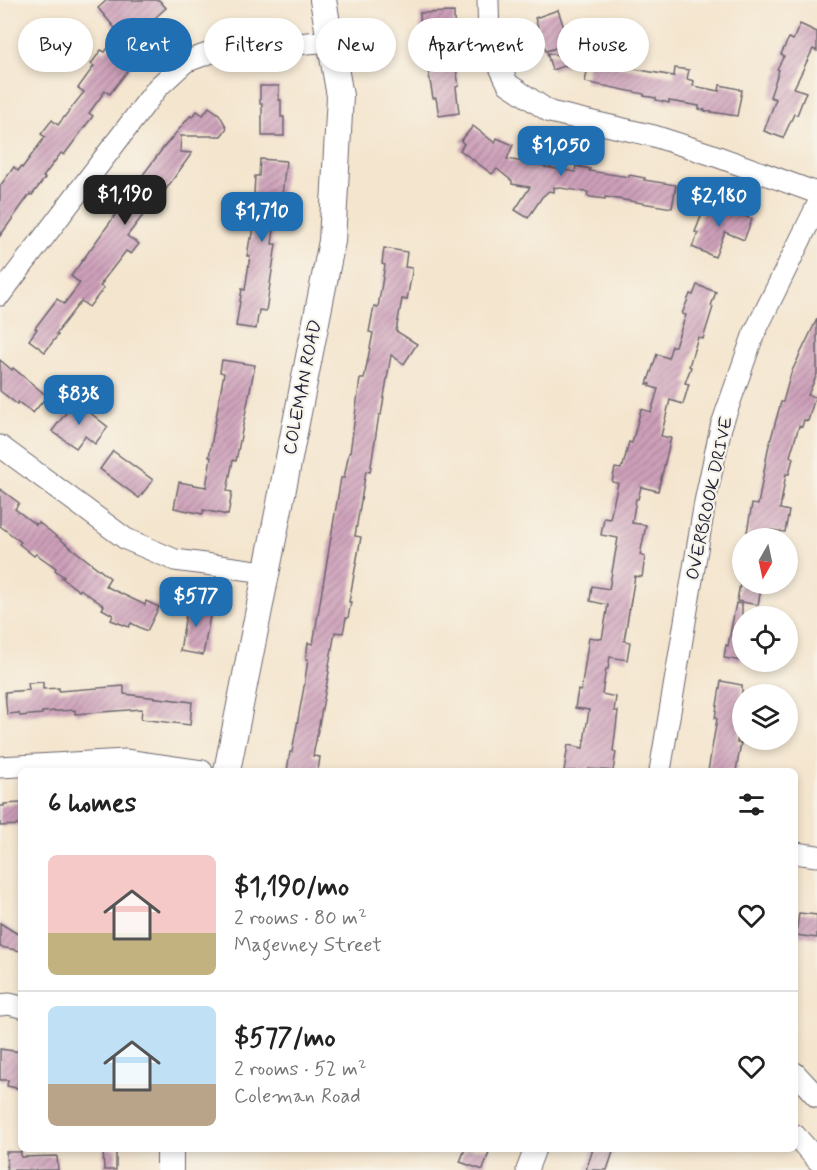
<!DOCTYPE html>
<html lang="en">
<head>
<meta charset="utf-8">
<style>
	body { margin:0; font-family:Mynerve,sans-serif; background:#f6f6f6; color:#222; height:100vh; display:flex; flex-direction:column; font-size:22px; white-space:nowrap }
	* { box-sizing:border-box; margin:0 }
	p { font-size:20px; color:#767676 }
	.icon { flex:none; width:33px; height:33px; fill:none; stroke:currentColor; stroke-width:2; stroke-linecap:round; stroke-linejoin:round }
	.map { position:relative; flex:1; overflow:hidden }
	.sheet { position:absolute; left:18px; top:768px; width:780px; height:384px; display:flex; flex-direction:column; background:#fff; border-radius:9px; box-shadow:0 3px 9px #0003 }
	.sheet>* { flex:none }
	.guide { position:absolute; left:18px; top:18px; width:782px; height:54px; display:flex; gap:12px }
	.needle { width:39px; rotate:189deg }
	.fabs { position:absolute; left:732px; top:528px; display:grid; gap:12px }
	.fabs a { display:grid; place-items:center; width:66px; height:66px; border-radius:50%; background:#fff; box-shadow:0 3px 9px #0003; font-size:30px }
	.price { position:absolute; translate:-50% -51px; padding:0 14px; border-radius:12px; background:#1f6fb2; color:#fff; font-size:20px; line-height:39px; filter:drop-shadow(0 2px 3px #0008) }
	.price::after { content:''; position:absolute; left:50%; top:36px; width:18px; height:14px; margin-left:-9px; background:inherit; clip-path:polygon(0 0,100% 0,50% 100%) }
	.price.current { background:#222; color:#fff }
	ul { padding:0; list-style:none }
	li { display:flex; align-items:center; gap:18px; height:150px; padding:0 30px }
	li+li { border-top:2px solid #e0e0e0 }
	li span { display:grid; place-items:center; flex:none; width:168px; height:120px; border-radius:9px; color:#555 }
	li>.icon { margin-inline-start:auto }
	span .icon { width:72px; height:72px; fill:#fffc; stroke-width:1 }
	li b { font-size:26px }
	h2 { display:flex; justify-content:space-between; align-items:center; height:72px; padding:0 30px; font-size:26px }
	.tag { padding:0 21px; border-radius:27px; background:#fff; box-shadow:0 3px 9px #0003; font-size:21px; line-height:54px }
	.tag.current { background:#1f6fb2; color:#fff }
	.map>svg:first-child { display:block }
</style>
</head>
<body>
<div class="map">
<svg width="817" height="1170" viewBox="0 0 817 1170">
	<defs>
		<pattern id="building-hatch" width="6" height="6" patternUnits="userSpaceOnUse" patternTransform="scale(1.5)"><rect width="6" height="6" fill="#cea0ba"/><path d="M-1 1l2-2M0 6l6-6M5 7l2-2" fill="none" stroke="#a78298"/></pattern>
	</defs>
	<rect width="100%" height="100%" fill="#f7f3e8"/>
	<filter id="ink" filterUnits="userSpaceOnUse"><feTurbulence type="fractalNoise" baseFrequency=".0167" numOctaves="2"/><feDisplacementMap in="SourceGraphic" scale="12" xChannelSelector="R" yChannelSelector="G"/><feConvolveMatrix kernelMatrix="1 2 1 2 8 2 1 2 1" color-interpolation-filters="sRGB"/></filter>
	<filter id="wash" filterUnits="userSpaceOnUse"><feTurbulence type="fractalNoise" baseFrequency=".008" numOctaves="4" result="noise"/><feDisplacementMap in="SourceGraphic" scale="24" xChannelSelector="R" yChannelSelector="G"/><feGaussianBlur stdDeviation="1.35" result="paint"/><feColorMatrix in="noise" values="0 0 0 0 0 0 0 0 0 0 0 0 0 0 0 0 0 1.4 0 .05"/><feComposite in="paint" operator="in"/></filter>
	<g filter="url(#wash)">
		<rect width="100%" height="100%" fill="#f4e5ce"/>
		<g id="blocks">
			<g fill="url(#building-hatch)">
				<polygon points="107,0 159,0 166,8 116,53 132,65 110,94 105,91 89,113 93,116 64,155 61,153 43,177 45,178 32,195 30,194 0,236 0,186 14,167 18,171 21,167 22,168 45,137 41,134 52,120 58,125 84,92 78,88 94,66 91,64 101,50 105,52 119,33 98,8"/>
				<polygon points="558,10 564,28 571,26 576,42 546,51 535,18"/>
				<polygon points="454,12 455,50 453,51 459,86 456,87 459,113 439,116 436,98 433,98 425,52 422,52 422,49 419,49 419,36 421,36 420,13"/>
				<polygon points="800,24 817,32 817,51 813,49 794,88 806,92 797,115 794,114 783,138 764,131 776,99 770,97 779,70 777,69 784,56 781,54 789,38 793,40"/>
				<polygon points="547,53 583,60 552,70"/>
				<polygon points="589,61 674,76 675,68 689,70 687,79 694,81 693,86 719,91 720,85 739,89 739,90 742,90 737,116 705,111 705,110 699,109 699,106 669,101 669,103 656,100 656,98 644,96 644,94 585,82"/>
				<polygon points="260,86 279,86 279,100 281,100 281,117 284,117 284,136 262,136 262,104 260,104"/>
				<polygon points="209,107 219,114 227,128 221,136 181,136 180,152 192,153 164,192 155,202 154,201 127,236 139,244 131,254 126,251 102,282 103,282 100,286 104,288 89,307 81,301 60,328 61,328 56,334 58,335 45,352 29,340 37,329 35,328 57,299 64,304 80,283 71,276 127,199 130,201 146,179 142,176 164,147 191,115 192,117 197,111 203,115"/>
				<polygon points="473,126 495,143 497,138 513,145 507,159 545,166 545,167 575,172 576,166 590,169 589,171 629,177 629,175 645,178 644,180 676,185 672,208 605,197 605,199 591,197 587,196 588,192 554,187 554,192 549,191 542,197 528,218 515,210 530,187 512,184 512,181 497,169 492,174 460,150 464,144 461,141"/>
				<polygon points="260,159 286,161 282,195 279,195 272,244 276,244 266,311 259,310 256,329 236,326 242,289 245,290 250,256 247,256 250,238 252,239 256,216 257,194 254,194 255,176 259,176"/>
				<polygon points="707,201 752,219 744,240 725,232 715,257 692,247 698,233 695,232"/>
				<polygon points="384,248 407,252 405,267 412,268 412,272 407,300 402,299 396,331 417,344 404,364 391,355 381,415 379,415 370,472 366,471 355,536 361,537 349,602 351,602 348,618 346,618 343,633 335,632 328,671 329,672 313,756 320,757 318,771 287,771 290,752 292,752 304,687 308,659 306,659 308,643 313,644 341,478 344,478 349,453 350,453 360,379 364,379 373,333 369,332 374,306 378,307 385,265 382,264"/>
				<polygon points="697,285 716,292 711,306 713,307 703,339 698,337 689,366 691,367 685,383 689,384 683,404 670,400 661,436 671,438 658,491 641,487 638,499 636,499 632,523 646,525 640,555 645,557 642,577 635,576 624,641 630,642 627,660 610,657 608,669 606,669 602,694 616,697 614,711 618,711 613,751 616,752 613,771 589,769 589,771 564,771 568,745 583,748 589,710 575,708 578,690 581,691 589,637 602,639 608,605 590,601 592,586 609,589 618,538 601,535 604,518 610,519 618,483 612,482 615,468 621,469 622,466 623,466 629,442 632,443 641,409 651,412 658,389 649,386 650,384 647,384 657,354 668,358 672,346 675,346 686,315 682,314 690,294 693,295"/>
				<polygon points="817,319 817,374 808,395 815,397 808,421 804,420 802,427 799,426 790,456 793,458 789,474 786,474 780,509 789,511 785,532 771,530 769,538 748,538 749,532 747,532 752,504 758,505 768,449 781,402 783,402 791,373"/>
				<polygon points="0,360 12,370 13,368 47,396 33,413 18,402 17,404 0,391"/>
				<polygon points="222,360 255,365 236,461 233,460 227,491 232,492 228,515 203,510 203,514 174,508 179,482 206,487 211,457 209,457 224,373 220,372"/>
				<polygon points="75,401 108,427 95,444 85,436 76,448 52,431"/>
				<polygon points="113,451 153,480 139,498 100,469"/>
				<polygon points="0,489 19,503 15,509 36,525 38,522 110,578 105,586 145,605 146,601 159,607 147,631 131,623 129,627 111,620 113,615 102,609 104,606 80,589 79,591 62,578 64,577 55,570 56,568 36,554 34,556 19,544 21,542 0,526"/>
				<polygon points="740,584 762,584 758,605 737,601"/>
				<polygon points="188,601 212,605 203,655 180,651"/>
				<polygon points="736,603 742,604 742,661 724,658 726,645 728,646"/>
				<polygon points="721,681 742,685 742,711 737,743 741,743 736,771 708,771 717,719 715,718"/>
				<polygon points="43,682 43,689 59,688 59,691 124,686 124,694 192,702 190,725 141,719 142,709 75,714 75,710 42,712 42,714 20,716 19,713 7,714 5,692 29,690 28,683"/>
				<polygon points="21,803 21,825 0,826 0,806 4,806 4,804"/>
				<polygon points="799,913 817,915 817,938 796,935"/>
				<polygon points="0,923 21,936 21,951 0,947"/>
				<polygon points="0,1049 21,1052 21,1089 7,1086 8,1080 0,1080"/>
				<polygon points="103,1149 116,1149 116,1170 104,1170"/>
				<polygon points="465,1149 490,1149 483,1170 460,1162"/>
				<polygon points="593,1149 614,1149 607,1170 586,1170"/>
				<polygon points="6,1152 21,1152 21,1157 57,1156 58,1170 7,1170"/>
			</g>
		</g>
	</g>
	<g filter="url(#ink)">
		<use href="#blocks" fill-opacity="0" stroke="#6c666e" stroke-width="1.5"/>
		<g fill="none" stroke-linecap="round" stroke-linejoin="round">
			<g stroke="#6c666e" stroke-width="23">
				<g id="minor">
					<polyline points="488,0 489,45 508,84 550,112 654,136 713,155 817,193"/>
					<polyline points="0,295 158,87 185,62 215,51 331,41"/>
					<polyline points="0,446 126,539 175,560 265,572"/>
					<polyline points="0,767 125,760 202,771"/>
					<polyline points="660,771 705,502 721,427 753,336 817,206"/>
					<polyline points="795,853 817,856"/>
					<polyline points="0,1005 9,1004 21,1007"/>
					<polyline points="795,1073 817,1097"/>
					<polyline points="795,1135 817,1160"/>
					<polyline points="527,1170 535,1149"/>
				</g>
			</g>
			<g stroke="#6c666e" stroke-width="28">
				<g id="major">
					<polyline points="227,771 332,241 340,96 323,0"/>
					<polyline points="170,1149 170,1170"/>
				</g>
			</g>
			<use href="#minor" stroke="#fff" stroke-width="21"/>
			<use href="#major" stroke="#fff" stroke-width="26"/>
		</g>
	</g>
	<g text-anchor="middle" stroke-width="4.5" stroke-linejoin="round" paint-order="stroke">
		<g font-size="18" fill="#22223b" stroke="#f7f3e8">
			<text transform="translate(302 387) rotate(-79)" y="6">COLEMAN ROAD</text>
			<text transform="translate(709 498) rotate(-78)" y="6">OVERBROOK DRIVE</text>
		</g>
	</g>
</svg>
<div class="fabs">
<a><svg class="needle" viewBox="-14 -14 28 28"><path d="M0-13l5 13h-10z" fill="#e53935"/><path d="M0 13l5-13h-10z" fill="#767676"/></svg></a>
<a><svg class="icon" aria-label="locate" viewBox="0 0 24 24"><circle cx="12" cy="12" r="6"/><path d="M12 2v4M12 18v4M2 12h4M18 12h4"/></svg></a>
<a><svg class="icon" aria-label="layers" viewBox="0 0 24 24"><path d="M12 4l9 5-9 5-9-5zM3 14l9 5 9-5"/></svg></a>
</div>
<b class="price" style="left:561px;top:177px">$1,050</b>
<b class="price current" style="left:125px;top:226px">$1,190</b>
<b class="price" style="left:719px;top:228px">$2,180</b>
<b class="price" style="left:262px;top:243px">$1,710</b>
<b class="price" style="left:79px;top:426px">$838</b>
<b class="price" style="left:196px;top:628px">$577</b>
<div class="guide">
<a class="tag">Buy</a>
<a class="tag current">Rent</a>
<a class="tag">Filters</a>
<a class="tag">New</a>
<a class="tag">Apartment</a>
<a class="tag">House</a>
</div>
<section class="sheet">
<h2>6 homes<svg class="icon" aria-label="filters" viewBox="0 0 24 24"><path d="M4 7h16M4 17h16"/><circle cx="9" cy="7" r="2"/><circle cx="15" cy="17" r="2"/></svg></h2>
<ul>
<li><span style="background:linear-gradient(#f6c9c9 65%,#c2b280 0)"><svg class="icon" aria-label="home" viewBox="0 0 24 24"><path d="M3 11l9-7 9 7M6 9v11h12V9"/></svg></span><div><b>$1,190/mo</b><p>2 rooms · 80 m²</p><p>Magevney Street</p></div><svg class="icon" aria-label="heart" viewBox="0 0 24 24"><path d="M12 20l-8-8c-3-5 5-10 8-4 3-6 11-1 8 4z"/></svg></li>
<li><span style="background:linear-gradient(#bfe0f5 65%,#b9a48a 0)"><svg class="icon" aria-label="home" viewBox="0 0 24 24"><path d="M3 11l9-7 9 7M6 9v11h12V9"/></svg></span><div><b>$577/mo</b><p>2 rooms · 52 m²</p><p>Coleman Road</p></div><svg class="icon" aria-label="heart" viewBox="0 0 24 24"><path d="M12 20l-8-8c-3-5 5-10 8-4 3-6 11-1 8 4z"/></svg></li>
</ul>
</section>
</div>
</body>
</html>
